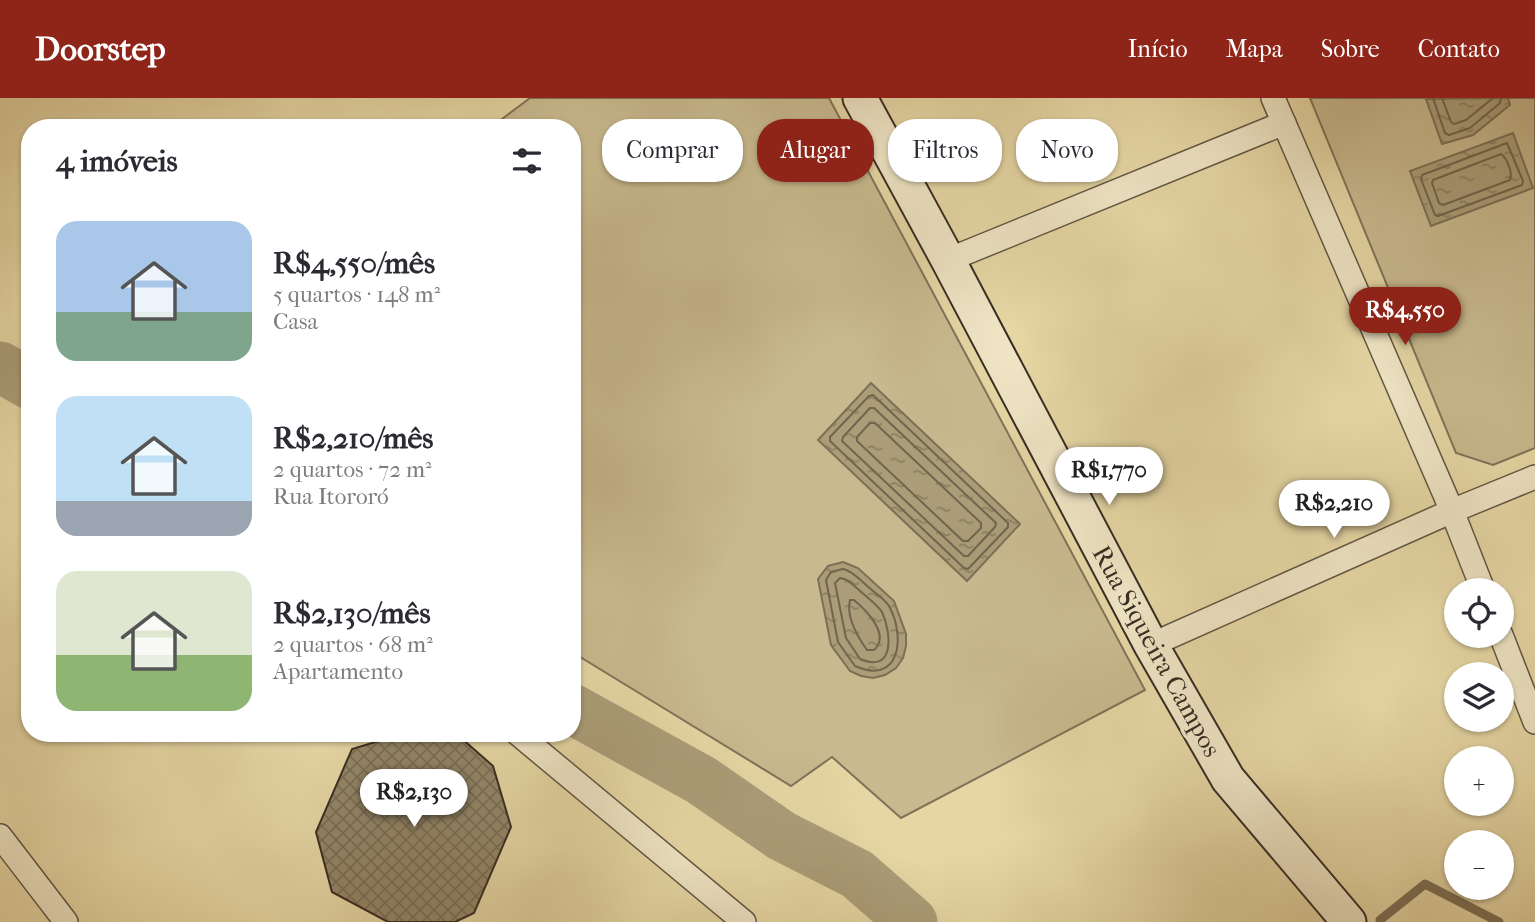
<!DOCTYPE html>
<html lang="pt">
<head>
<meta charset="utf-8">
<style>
	body { margin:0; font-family:"IM FELL French Canon",serif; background:#f2f2f3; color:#2b2b33; height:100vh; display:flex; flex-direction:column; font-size:26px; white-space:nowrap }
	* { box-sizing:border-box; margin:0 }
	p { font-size:23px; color:#7c7c81 }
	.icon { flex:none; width:38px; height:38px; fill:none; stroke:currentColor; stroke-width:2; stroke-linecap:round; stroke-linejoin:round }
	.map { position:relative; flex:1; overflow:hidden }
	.panel { position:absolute; left:21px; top:21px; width:560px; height:623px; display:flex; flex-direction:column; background:#fff; border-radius:28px; box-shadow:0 2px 5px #0004 }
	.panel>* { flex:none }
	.top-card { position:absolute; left:602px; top:21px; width:665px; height:63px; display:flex; gap:14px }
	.controls { position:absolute; left:1444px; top:480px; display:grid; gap:14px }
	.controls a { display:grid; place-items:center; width:70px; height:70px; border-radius:50%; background:#fff; box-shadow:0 2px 5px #0004; font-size:35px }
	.price { position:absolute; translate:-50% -60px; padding:0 16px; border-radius:24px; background:#fff; color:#222; font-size:23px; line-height:46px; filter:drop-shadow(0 2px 4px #0008) }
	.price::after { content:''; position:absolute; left:50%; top:42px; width:21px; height:16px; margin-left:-10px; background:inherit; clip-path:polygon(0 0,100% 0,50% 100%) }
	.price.active { background:#8f2418; color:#fff }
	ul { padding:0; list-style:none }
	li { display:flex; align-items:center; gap:21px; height:175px; padding:0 35px }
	li span { display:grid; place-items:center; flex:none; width:196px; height:140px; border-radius:21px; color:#555 }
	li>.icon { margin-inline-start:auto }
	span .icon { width:84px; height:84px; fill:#fffc; stroke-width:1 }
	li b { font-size:30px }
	h2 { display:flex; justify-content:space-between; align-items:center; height:84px; padding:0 35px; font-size:30px }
	.pill { padding:0 24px; border-radius:28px; background:#fff; box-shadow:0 2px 5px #0004; font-size:24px; line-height:63px }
	.pill.active { background:#8f2418; color:#fff }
	header { display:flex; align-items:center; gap:42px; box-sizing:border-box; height:98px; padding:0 35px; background:#8f2418; color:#fff }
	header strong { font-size:33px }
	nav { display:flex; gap:38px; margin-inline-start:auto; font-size:24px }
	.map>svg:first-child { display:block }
</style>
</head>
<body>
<header>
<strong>Doorstep</strong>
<nav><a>Início</a><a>Mapa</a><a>Sobre</a><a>Contato</a></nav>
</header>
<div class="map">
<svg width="1535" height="824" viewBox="0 0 1535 824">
	<defs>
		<pattern id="water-ripples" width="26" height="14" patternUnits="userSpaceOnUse" patternTransform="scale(1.75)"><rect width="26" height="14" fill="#aa9d78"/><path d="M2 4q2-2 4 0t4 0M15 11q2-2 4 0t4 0" fill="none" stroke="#8b8062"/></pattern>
		<pattern id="building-cross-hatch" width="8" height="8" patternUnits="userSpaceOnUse" patternTransform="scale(1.75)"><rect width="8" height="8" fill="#928567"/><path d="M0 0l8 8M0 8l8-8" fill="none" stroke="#786d55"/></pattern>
	</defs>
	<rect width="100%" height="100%" fill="#e5d6a4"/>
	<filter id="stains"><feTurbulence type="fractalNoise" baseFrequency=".00286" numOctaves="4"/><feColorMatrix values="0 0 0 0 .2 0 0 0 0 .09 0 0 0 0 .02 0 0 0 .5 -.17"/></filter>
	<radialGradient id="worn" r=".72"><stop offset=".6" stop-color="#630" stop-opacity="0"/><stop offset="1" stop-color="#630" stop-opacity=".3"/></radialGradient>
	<g fill="#c8b98e" stroke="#807359" stroke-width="2">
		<polygon points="530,0 829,0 1145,592 901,720 832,659 791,688 572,554 572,30 490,30"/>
		<polygon points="1310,0 1535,0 1535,350 1493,367 1456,355"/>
	</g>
	<g fill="url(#water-ripples)" stroke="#7c7056" stroke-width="2">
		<polygon points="1508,0 1510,7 1473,37 1442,46 1426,1"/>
		<polygon points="1513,35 1533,90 1431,128 1410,73"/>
		<polygon points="871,285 1020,426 967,483 818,342"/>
		<polygon points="843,464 858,470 894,503 906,536 906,548 903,560 896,570 885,577 873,580 861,578 850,573 831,547 818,481 828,468"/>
	</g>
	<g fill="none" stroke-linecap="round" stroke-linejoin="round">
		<g stroke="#71654e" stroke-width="2">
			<polyline points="1433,0 1445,35 1449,37 1470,30 1500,5 1501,0"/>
			<polyline points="1442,0 1451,24 1454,26 1466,22 1493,0"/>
			<polygon points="1507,45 1523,83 1522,87 1438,118 1435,117 1421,81 1422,77"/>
			<path d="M1501 56C1507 60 1513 75 1510 82L1443 107 1439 105 1432 85 1433 82Z"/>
			<polygon points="873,297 1008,425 1008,429 968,471 964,470 830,343 830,339 869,298"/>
			<polygon points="870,310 874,310 996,425 995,429 968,458 964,458 842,343 843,339"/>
			<polygon points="870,325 875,325 981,425 981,430 968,443 963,443 857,343 857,339"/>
			<path d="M843 471C852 473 858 480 865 486 872 493 884 500 889 508 906 539 900 588 855 568L838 544 826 482 831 474Z"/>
			<path d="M840 480C848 481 852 486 858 491 865 498 877 506 882 514 891 534 896 576 860 561L846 540 835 485Z"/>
			<path d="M850 502H854C866 512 891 537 874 552H867C857 538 846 518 850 502Z"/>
		</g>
		<polyline stroke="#7c7056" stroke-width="9" points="1380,822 1425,786 1499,824"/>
		<g stroke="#aa9d78" stroke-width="51">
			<polyline points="0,269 30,286"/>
			<polyline points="572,611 701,682 782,738 857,776 912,824"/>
		</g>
	</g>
	<polygon fill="url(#building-cross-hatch)" stroke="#382d24" stroke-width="2" points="405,635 435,635 460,639 493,668 511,729 474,815 455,824 388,824 332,794 316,734 352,651"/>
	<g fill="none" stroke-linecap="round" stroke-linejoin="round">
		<g stroke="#635744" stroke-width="26">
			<g id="minor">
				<polyline points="1273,0 1452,413 1483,492"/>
				<polyline points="948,162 1284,25"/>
				<polyline points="1501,537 1535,624"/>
				<polyline points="1151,547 1452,413 1535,379"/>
				<polyline points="517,635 744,824"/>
				<polyline points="0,738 66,824"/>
			</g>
		</g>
		<g stroke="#382d24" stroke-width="37">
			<polyline id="secondary" points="860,0 948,162 1151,547 1228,681 1349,824"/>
		</g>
		<use href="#minor" stroke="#eee4c4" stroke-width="23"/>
		<use href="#secondary" stroke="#eee4c4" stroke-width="33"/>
	</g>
	<g text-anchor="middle" stroke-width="7" stroke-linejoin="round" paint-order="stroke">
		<g font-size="26" fill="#382d24" stroke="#eee4c4">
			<text transform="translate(1157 553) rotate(61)" y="9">Rua Siqueira Campos</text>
		</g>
	</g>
	<rect width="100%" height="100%" filter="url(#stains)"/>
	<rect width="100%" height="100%" fill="url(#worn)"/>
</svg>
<div class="controls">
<a><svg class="icon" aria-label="locate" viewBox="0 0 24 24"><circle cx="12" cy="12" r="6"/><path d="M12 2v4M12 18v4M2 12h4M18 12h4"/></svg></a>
<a><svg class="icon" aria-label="layers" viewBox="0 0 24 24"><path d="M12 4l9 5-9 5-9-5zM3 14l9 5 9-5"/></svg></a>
<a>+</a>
<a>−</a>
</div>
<b class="price active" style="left:1405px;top:249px">R$4,550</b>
<b class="price" style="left:1109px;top:409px">R$1,770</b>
<b class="price" style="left:1334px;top:442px">R$2,210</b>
<b class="price" style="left:414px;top:731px">R$2,130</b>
<div class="top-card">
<a class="pill">Comprar</a>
<a class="pill active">Alugar</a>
<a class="pill">Filtros</a>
<a class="pill">Novo</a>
</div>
<section class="panel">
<h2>4 imóveis<svg class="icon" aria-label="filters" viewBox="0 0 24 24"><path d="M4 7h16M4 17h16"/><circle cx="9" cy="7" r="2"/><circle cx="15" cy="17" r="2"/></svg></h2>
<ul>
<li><span style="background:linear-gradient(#a9c7e8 65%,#7fa58c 0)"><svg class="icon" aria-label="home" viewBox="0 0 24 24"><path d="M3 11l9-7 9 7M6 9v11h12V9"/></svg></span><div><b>R$4,550/mês</b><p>5 quartos · 148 m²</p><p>Casa</p></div></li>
<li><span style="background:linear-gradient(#bfe0f5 75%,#9aa5b1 0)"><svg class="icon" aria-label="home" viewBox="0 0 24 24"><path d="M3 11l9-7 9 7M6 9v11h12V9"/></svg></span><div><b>R$2,210/mês</b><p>2 quartos · 72 m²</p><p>Rua Itororó</p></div></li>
<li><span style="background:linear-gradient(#dfe7d0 60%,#8fb573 0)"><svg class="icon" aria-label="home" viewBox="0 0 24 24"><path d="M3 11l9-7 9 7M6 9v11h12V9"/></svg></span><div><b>R$2,130/mês</b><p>2 quartos · 68 m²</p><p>Apartamento</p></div></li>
</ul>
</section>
</div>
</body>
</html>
